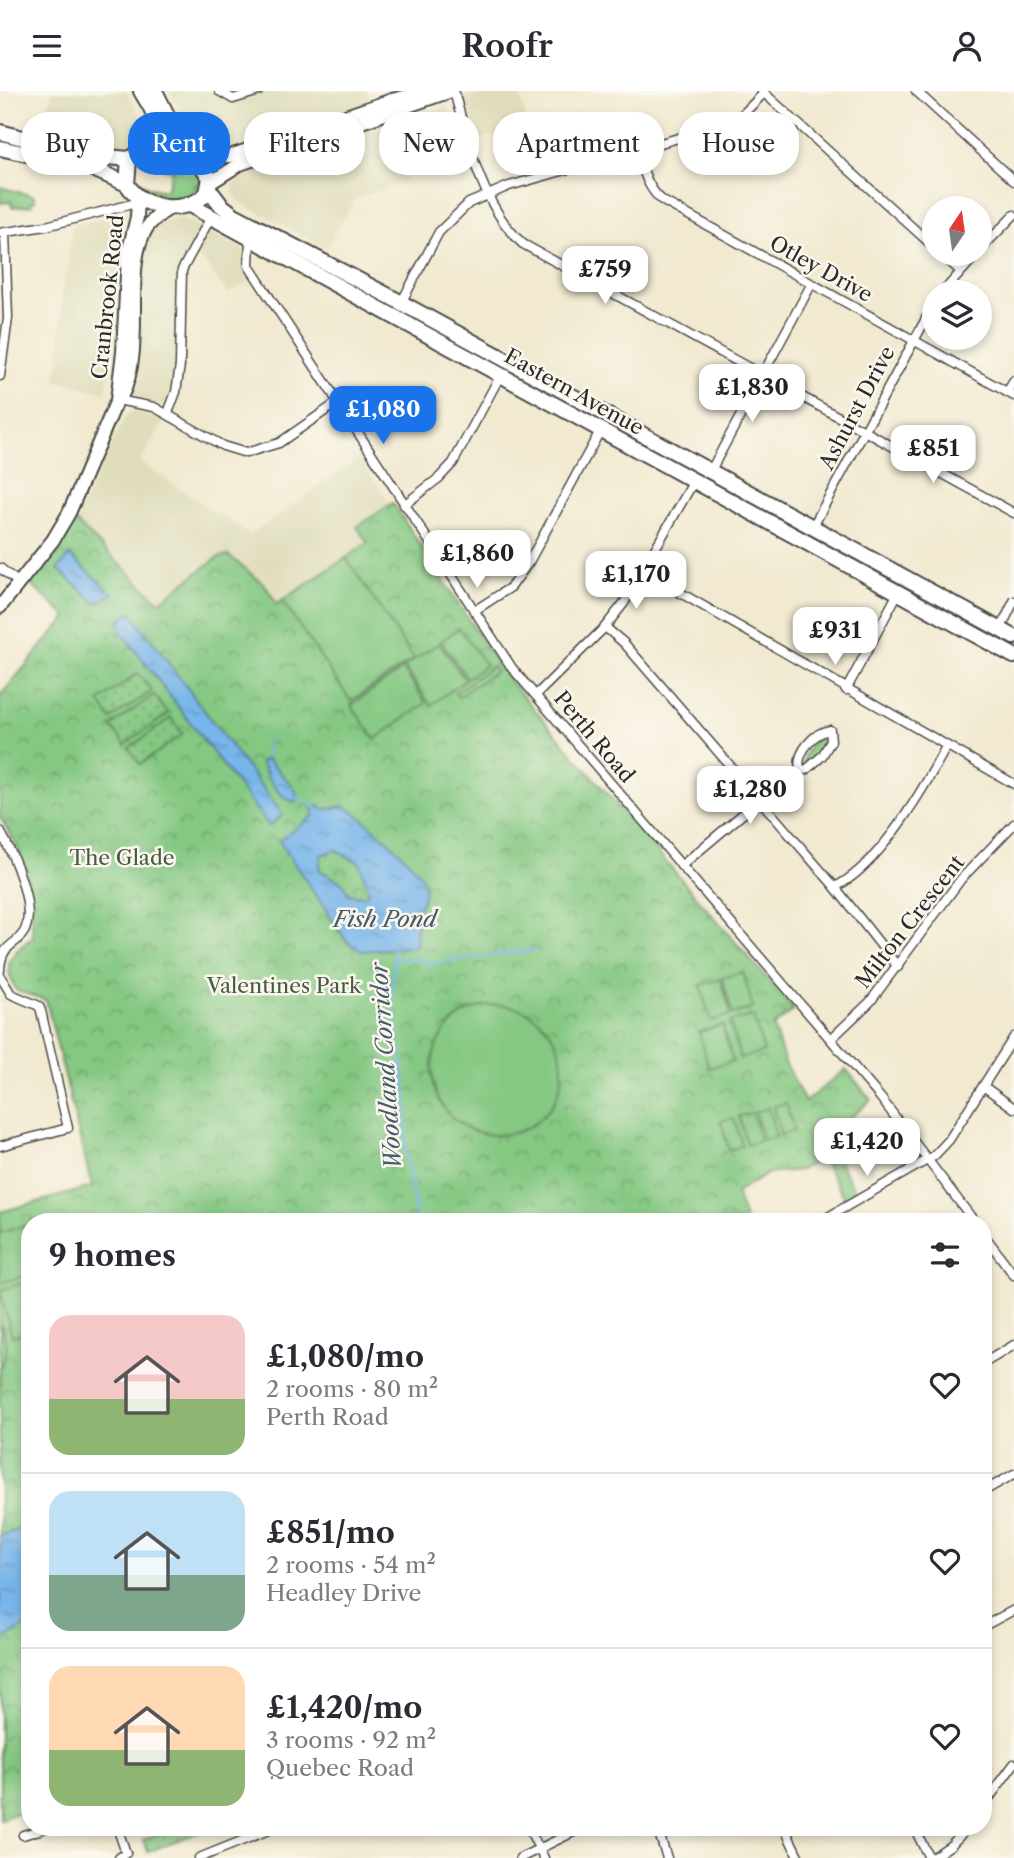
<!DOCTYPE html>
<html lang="en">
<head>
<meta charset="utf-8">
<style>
	body { margin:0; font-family:"Libre Caslon Text",serif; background:#f7f7f7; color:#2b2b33; height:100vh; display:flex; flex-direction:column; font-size:26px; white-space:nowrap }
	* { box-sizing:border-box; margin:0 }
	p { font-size:23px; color:#7c7c81 }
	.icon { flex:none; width:38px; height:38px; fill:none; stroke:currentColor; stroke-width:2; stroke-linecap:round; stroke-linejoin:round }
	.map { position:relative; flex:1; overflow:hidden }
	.side { position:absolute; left:21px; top:1122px; width:971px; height:623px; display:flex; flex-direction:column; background:#fff; border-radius:28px; box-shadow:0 4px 10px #0003 }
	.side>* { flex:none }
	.banner { position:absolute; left:21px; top:21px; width:973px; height:63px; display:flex; gap:14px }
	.needle { width:46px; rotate:13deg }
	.fabs { position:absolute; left:922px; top:105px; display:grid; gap:14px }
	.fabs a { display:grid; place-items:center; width:70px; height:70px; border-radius:50%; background:#fff; box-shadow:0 4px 10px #0003; font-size:35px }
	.price { position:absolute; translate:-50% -60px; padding:0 16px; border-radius:14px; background:#fff; color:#222; font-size:23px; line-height:46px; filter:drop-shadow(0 2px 4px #0008) }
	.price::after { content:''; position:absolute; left:50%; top:42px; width:21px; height:16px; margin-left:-10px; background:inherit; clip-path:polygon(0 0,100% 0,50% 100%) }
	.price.active { background:#1a73e8; color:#fff }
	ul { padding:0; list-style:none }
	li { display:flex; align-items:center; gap:21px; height:175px; padding:0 28px }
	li+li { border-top:2px solid #e1e1e2 }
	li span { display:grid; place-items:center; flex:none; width:196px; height:140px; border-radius:21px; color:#555 }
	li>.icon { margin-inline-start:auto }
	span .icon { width:84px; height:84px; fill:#fffc; stroke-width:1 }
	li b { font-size:30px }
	h2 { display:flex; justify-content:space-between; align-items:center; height:84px; padding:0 28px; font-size:30px }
	.pill { padding:0 24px; border-radius:28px; background:#fff; box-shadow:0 4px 10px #0003; font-size:24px; line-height:63px }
	.pill.active { background:#1a73e8; color:#fff }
	header { display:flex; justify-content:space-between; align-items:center; height:91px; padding:0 28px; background:#fff; font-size:32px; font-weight:600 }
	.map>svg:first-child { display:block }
</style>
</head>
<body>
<header><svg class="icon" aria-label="menu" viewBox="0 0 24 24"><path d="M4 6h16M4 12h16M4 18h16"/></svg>Roofr<svg class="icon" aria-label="person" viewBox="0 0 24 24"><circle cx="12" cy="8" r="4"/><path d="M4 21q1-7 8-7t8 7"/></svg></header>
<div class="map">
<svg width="1014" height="1767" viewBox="0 0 1014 1767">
	<defs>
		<pattern id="grass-tufts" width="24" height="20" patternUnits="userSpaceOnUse" patternTransform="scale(1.75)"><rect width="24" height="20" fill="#84c882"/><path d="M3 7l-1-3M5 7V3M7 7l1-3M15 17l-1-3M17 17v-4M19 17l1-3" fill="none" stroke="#6ca36b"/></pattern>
		<pattern id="park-crowns" width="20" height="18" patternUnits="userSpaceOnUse" patternTransform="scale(1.75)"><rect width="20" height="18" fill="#84c882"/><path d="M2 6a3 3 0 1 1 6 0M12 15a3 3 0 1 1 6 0" fill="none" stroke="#6ca36b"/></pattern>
		<pattern id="garden-dots" width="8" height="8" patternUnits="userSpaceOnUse" patternTransform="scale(1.75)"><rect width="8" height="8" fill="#84c882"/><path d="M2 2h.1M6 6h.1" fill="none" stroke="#6ca36b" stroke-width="1.8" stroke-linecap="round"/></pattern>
		<pattern id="water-ripples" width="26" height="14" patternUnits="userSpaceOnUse" patternTransform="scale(1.75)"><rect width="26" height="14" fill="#77b5ea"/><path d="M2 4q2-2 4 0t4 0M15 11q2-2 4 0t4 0" fill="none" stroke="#6293be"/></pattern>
	</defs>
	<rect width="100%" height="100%" fill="#fbf7ec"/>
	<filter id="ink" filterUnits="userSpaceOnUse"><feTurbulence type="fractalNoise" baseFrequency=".0143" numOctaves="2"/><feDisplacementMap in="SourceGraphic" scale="14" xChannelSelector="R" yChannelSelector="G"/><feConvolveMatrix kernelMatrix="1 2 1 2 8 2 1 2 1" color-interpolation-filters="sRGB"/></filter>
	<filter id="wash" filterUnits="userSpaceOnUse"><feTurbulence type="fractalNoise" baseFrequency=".00686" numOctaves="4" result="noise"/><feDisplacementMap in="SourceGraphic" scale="28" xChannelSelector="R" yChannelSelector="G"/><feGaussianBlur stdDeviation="1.57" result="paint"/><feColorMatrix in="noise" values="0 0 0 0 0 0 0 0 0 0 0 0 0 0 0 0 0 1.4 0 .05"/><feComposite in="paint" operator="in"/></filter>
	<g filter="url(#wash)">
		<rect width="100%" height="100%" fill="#f1e9d0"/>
		<g fill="#dfddbb">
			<polygon points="52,0 126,0 150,41 145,49 124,61 113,61 41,41"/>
			<polygon points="170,0 228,0 233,3 244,0 367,0 370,11 310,29 225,62 214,62 193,43"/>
			<polygon points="497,0 519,0 528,36 474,50 462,7"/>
			<polygon points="448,14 459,46 400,68 407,90 355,108 326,157 240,111 234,103 233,94 242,83 294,62"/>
			<polygon points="111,125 120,129 123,140 115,252 106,302 55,289 60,266 63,186 68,182 72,135"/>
			<polygon points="181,127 248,161 255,186 228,203 203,169 193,165 186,179 179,302 174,319 139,308 132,301 140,250 145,158 152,140 159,132"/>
			<polygon points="133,320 164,330 140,371 250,444 363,364 368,371 366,376 388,410 395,413 377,668 264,493 228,464 217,467 159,511 75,430 126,325"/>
		</g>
		<g fill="url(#grass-tufts)" stroke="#587a56" stroke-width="2">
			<path d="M178 65 195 77 202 91 195 94 200 98C184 113 154 109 137 93L136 88 148 96 147 100 150 97 166 100 172 80 160 76 162 69H168L170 78 174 79 172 66 176 68Z"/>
			<polygon points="0,96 34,105 35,110 31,110 32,114 12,116 11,111 0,112"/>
			<path d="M828 644 826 656 808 675H804C802 661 815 646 828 644Z"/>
		</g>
		<path fill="url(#park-crowns)" stroke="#587a56" stroke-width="2" d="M393 412 504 583 794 919 773 935 785 972 805 1011 846 978 871 1009 851 1026 842 1049 833 1060 856 1101 845 1107 822 1067 800 1079 769 1082 736 1102 745 1128 742 1130H30V1716L0 1729V1121L92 1096 46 909 17 900C0 873 12 861 33 846L28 786 17 755 0 726V605L67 526 30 493 75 430 159 511 217 467 228 464 264 493 277 513 368 452 357 436Z"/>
		<g fill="url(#garden-dots)" stroke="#587a56" stroke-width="2">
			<polygon points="138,582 152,600 111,628 99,611"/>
			<polygon points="154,604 168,623 125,653 111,635"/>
			<polygon points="171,627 183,643 140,673 129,657"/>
			<polygon points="172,1736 212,1736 148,1761 143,1749"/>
		</g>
		<g fill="#84c882" stroke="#587a56" stroke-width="2">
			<polygon points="346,467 414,568 351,610 282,510"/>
			<polygon points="459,537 486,574 467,587 441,550"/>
			<polygon points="439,552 465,589 431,614 404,576"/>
			<polygon points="492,575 496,580 458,606 455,602"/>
			<polygon points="403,578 426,612 375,648 351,614"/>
			<polygon points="743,881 753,917 733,923 722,887"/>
			<polygon points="721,888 731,924 711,930 700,894"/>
			<circle cx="497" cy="979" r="65"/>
			<polygon points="753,925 764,961 740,967 730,931"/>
			<polygon points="722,934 733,970 709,977 699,941"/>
			<polygon points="786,1012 794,1040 781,1044 773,1016"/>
			<polygon points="768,1017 776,1045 763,1049 755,1021"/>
			<polygon points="752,1022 760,1050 747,1054 739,1025"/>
			<polygon points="734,1027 742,1055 729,1059 721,1030"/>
			<polygon points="30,1133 30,1183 0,1192 0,1142"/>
			<polygon points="30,1190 30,1240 12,1245 0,1199"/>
			<polygon points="0,1231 7,1255 0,1281"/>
		</g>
		<g fill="url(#water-ripples)" stroke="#51708a" stroke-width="2" fill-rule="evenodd">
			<polygon points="70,464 113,503 96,512 58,478"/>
			<polygon points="130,521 283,724 269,735 119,538 118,531"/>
			<path d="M266 667 293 695 298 706 296 711C279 709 268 686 261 672Z"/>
			<path d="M319 715 324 719C329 717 344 714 349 718 364 727 420 776 424 792 427 803 421 809 419 818 416 830 417 844 416 856L361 860 348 852 279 750 314 724 313 719ZM335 759 359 771 369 800 364 805 349 803 343 792 319 779 321 764Z"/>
			<polygon points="30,1434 30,1533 0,1550 0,1445"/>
		</g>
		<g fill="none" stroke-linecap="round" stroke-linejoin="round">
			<g stroke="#77b5ea" stroke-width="2.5">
				<polyline points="269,650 270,648"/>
				<polyline points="266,667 267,654"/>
				<polyline points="298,706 317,718"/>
				<polyline points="285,741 288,744"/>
				<polyline points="394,859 392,907 407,1006 405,1057 417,1130"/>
				<polyline points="395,868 421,868 427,873 535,859"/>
			</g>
		</g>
	</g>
	<g filter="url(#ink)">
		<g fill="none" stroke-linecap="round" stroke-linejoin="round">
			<g stroke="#494844" stroke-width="11">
				<g id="minor">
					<polyline points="219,0 233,8 259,0"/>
					<path d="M454 0C467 49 483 118 523 153L1014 422"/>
					<polyline points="762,0 934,156"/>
					<polyline points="916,0 1014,90"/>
					<path d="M637 59C643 78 647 98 663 110L1014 305"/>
					<polyline points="0,142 46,135 140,111"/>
					<polyline points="250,147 249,175 512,577 880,1006 974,1130"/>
					<polyline points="980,159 1014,124"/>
					<polyline points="942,163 960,180"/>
					<polyline points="943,201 977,163"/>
					<polyline points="401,212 439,141 469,112 509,95 735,31 764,2"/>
					<polyline points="0,285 8,227 5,141"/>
					<polyline points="1007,301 1014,290"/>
					<polyline points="117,309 154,316 223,355 246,362 279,352 338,311"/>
					<polyline points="168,322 176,301 180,274 182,179 212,124"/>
					<polyline points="710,381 811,194"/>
					<polyline points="404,414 439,387 453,372 500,285"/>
					<polyline points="812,437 934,213"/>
					<polyline points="0,477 19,492"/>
					<polyline points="644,481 1014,693"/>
					<polyline points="474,520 511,496 529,471 600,340"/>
					<polyline points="605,536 624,552 835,796 898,876"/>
					<polyline points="1000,539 1014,510"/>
					<polyline points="846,599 898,502"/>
					<polyline points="536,604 605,536 624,512 694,390"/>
					<path d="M0 740C12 761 36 814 25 839 17 856 1 851 0 879"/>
					<path d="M681 775 757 711 767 709 800 678 806 679 822 665 831 650 830 639C814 641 796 662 800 678"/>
					<path d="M835 796C880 774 923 699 946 656"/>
					<polyline points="0,885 11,903 39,915 41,920 68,1037 0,1055"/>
					<polyline points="831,948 870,911 961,788 1014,733"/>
					<polyline points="983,995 1014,1017"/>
					<polyline points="821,1130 934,1065 949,1049 1014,946"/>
					<polyline points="984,1144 1014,1184"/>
					<polyline points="984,1272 1014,1254"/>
					<polyline points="984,1400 1014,1383"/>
					<polyline points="984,1535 1014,1519"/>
					<polyline points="984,1714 1014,1673"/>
					<polyline points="117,1736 126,1762 119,1767"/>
					<polyline points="528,1736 544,1767"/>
					<polyline points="657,1736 667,1767"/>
					<polyline points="784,1736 799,1767"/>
					<polyline points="914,1736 929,1767"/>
					<polyline points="23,1744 49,1736"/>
					<polyline points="199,1767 276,1736"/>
					<polyline points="520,1767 584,1736"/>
					<polyline points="932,1767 951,1754 968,1736"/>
				</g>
			</g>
			<g stroke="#494844" stroke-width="16">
				<g id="primary">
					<polyline points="194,64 230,65 392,9 423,1 439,3"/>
					<polyline points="210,92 240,73 451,0"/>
					<path d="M122 304C146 257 122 178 146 138 152 128 162 122 171 116"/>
					<polyline points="0,516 53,449 69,422 117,309 123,261 128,163 137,126 138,108"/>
				</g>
			</g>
			<g stroke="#494844" stroke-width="18">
				<g id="trunk">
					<path d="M141 0C155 25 164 30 148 56"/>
					<polyline points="155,0 183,56"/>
					<polyline points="0,41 86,64 129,68"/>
					<path d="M169 52 194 64 210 87 207 102C186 125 142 119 127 93L129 68 148 56Z"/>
					<polyline points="0,57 93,78 127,93"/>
					<polyline points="209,98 221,114 234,124 387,204 1014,546"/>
					<polyline points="188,113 1014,565"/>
				</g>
			</g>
			<use href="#minor" stroke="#fff" stroke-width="8"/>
			<use href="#primary" stroke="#fff" stroke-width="12"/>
			<use href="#trunk" stroke="#fff" stroke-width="14"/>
		</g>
	</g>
	<g text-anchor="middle" stroke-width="5" stroke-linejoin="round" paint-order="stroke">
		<g font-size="21" fill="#2b2b2b" stroke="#fbf7ec">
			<text transform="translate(821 178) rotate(29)" y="7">Otley Drive</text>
			<text transform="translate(108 206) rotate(-84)" y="7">Cranbrook Road</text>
			<text transform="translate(574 301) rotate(29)" y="7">Eastern Avenue</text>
			<text transform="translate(857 317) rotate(-62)" y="7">Ashurst Drive</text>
			<text transform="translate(594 646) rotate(50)" y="7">Perth Road</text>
			<text transform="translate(910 831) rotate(-52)" y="7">Milton Crescent</text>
		</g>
		<g font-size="21" fill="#465a45" stroke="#fbf7ec">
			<text x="122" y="774">The Glade</text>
			<text x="284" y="902">Valentines Park</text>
		</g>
		<g font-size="23" font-style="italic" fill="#465b6e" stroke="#fbf7ec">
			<text x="385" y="836">Fish Pond</text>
			<text transform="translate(386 975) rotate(-94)" y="8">Woodland Corridor</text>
		</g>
	</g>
</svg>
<div class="fabs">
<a><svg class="needle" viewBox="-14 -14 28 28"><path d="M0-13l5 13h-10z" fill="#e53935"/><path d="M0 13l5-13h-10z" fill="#7c7c81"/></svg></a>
<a><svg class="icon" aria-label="layers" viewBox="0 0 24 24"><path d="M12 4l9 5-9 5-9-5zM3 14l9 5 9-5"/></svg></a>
</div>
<b class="price" style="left:605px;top:215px">£759</b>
<b class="price" style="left:752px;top:333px">£1,830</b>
<b class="price active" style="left:383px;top:355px">£1,080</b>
<b class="price" style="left:933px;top:394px">£851</b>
<b class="price" style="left:477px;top:499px">£1,860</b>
<b class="price" style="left:636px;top:520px">£1,170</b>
<b class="price" style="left:835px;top:576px">£931</b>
<b class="price" style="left:750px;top:735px">£1,280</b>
<b class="price" style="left:867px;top:1087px">£1,420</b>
<div class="banner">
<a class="pill">Buy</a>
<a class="pill active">Rent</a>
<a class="pill">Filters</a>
<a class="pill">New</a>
<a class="pill">Apartment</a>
<a class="pill">House</a>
</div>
<section class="side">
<h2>9 homes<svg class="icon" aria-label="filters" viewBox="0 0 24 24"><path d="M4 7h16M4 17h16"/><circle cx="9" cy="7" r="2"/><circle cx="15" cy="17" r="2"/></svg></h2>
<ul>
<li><span style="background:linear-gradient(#f6c9c9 60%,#8fb573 0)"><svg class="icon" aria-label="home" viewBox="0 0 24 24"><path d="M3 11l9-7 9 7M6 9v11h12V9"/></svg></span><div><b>£1,080/mo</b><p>2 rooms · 80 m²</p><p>Perth Road</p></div><svg class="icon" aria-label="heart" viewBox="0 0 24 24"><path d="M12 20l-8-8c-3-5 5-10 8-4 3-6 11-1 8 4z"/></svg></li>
<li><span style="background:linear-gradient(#bfe0f5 60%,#7fa58c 0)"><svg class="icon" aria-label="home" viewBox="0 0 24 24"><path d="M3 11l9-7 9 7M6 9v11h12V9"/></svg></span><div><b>£851/mo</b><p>2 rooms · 54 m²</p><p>Headley Drive</p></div><svg class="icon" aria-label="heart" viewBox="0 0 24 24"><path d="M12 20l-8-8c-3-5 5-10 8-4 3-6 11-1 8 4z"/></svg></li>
<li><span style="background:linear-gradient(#ffd9b3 60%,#8fb573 0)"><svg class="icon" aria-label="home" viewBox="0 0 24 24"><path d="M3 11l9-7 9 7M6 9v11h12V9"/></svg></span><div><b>£1,420/mo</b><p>3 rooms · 92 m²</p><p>Quebec Road</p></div><svg class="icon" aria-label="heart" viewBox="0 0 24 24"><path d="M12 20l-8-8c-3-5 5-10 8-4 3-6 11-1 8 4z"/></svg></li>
</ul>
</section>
</div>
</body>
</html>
